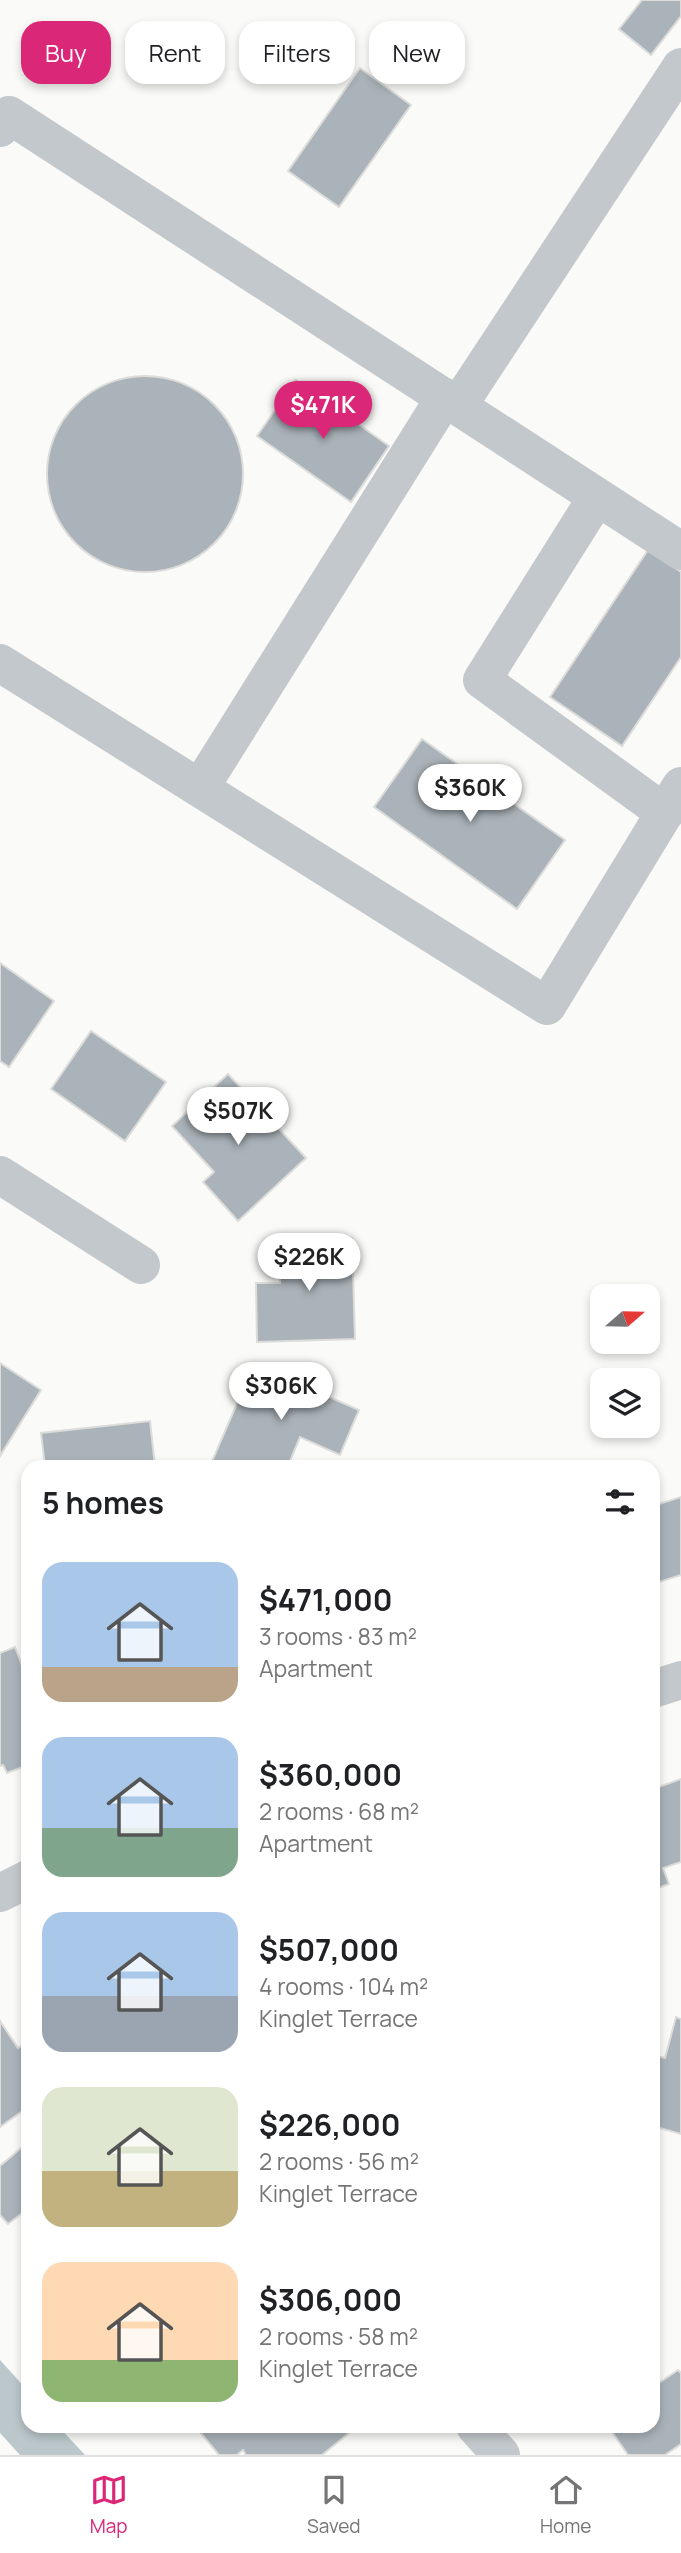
<!DOCTYPE html>
<html lang="en">
<head>
<meta charset="utf-8">
<style>
	body { margin:0; font-family:Manrope,sans-serif; background:#f2f2f2; color:#202124; height:100vh; display:flex; flex-direction:column; font-size:26px; white-space:nowrap }
	* { box-sizing:border-box; margin:0 }
	p { font-size:23px; color:#757577 }
	.icon { flex:none; width:38px; height:38px; fill:none; stroke:currentColor; stroke-width:2; stroke-linecap:round; stroke-linejoin:round }
	.map { position:relative; flex:1; overflow:hidden }
	.drawer { position:absolute; left:21px; top:1460px; width:639px; height:973px; display:flex; flex-direction:column; background:#fff; border-radius:21px; box-shadow:0 4px 10px #0003 }
	.drawer>* { flex:none }
	.guide { position:absolute; left:21px; top:21px; width:640px; height:63px; display:flex; gap:14px }
	.needle { width:46px; rotate:70deg }
	.buttons { position:absolute; left:590px; top:1284px; display:grid; gap:14px }
	.buttons a { display:grid; place-items:center; width:70px; height:70px; border-radius:14px; background:#fff; box-shadow:0 4px 10px #0003; font-size:35px }
	.price { position:absolute; translate:-50% -60px; padding:0 16px; border-radius:24px; background:#fff; color:#222; font-size:23px; line-height:46px; filter:drop-shadow(0 2px 4px #0008) }
	.price::after { content:''; position:absolute; left:50%; top:42px; width:21px; height:16px; margin-left:-10px; background:inherit; clip-path:polygon(0 0,100% 0,50% 100%) }
	.price.active { background:#db2777; color:#fff }
	ul { padding:0; list-style:none }
	li { display:flex; align-items:center; gap:21px; height:175px; padding:0 21px }
	li span { display:grid; place-items:center; flex:none; width:196px; height:140px; border-radius:21px; color:#555 }
	li>.icon { margin-inline-start:auto }
	span .icon { width:84px; height:84px; fill:#fffc; stroke-width:1 }
	li b { font-size:30px }
	h2 { display:flex; justify-content:space-between; align-items:center; height:84px; padding:0 21px; font-size:30px }
	.chip { padding:0 24px; border-radius:21px; background:#fff; box-shadow:0 4px 10px #0003; font-size:24px; line-height:63px }
	.chip.active { background:#db2777; color:#fff }
	.dock { display:flex; justify-content:space-around; align-items:center; height:98px; border-top:2px solid #e0e0e0; background:#fff; font-size:19px; color:#757577 }
	.dock a { display:grid; justify-items:center; gap:4px }
	.dock .active { color:#db2777 }
	.map>svg:first-child { display:block }
</style>
</head>
<body>
<div class="map">
<svg width="681" height="2455" viewBox="0 0 681 2455">
	<rect width="100%" height="100%" fill="#fafaf8"/>
	<polygon fill="#bbc7cb" points="0,2360 28,2391 28,2426 58,2426 85,2455 20,2455 0,2433"/>
	<g fill="#aab3b9" stroke="#dcdcda" stroke-width="2">
		<polygon points="642,0 681,0 681,16 651,55 619,29"/>
		<polygon points="360,68 411,105 339,207 288,171"/>
		<circle cx="145" cy="474" r="98"/>
		<polygon points="296,380 389,446 351,502 257,436"/>
		<polygon points="648,550 681,572 681,657 622,746 550,697"/>
		<polygon points="422,739 565,840 517,909 374,807"/>
		<polygon points="0,963 54,1001 9,1067 0,1061"/>
		<polygon points="91,1031 166,1082 125,1141 51,1089"/>
		<polygon points="228,1074 306,1158 238,1221 203,1182 214,1172 172,1126"/>
		<polygon points="352,1238 355,1339 257,1342 256,1283 280,1283 279,1240"/>
		<polygon points="0,1363 41,1390 0,1456"/>
		<polygon points="254,1364 359,1410 340,1455 300,1437 288,1466 210,1466"/>
		<polygon points="150,1421 155,1466 45,1466 41,1433"/>
		<polygon points="653,1495 656,1505 681,1497 681,1575 653,1584"/>
		<polygon points="15,1647 28,1681 28,1765 7,1773 3,1765 0,1766 0,1653"/>
		<polygon points="681,1779 681,1862 663,1868 669,1884 653,1890 653,1789"/>
		<polygon points="676,2017 681,2019 681,2134 653,2126 653,2060 654,2055 665,2058"/>
		<polygon points="0,2021 18,2048 28,2041 28,2107 0,2127"/>
		<polygon points="28,2142 28,2215 25,2211 8,2224 0,2215 0,2166"/>
		<polygon points="678,2370 681,2373 681,2444 665,2455 628,2455 608,2426 653,2426 653,2375 659,2383"/>
		<polygon points="195,2426 351,2426 354,2429 322,2455 246,2455 243,2450 237,2455 219,2455"/>
	</g>
	<g fill="none" stroke-linecap="round" stroke-linejoin="round">
		<g stroke="#c3c8cc" stroke-width="38">
			<polyline points="0,128 9,115 681,551"/>
			<polyline points="458,406 681,67"/>
			<polyline points="597,497 482,680 665,813"/>
			<polyline points="0,663 547,1006 681,786"/>
			<polyline points="200,788 445,397"/>
			<polyline points="0,1175 141,1265"/>
			<polyline points="653,1689 681,1680"/>
			<polyline points="0,1893 28,1879"/>
			<polyline points="475,2426 501,2455"/>
		</g>
	</g>
</svg>
<div class="buttons">
<a><svg class="needle" viewBox="-14 -14 28 28"><path d="M0-13l5 13h-10z" fill="#e53935"/><path d="M0 13l5-13h-10z" fill="#757577"/></svg></a>
<a><svg class="icon" aria-label="layers" viewBox="0 0 24 24"><path d="M12 4l9 5-9 5-9-5zM3 14l9 5 9-5"/></svg></a>
</div>
<b class="price active" style="left:323px;top:441px">$471K</b>
<b class="price" style="left:470px;top:824px">$360K</b>
<b class="price" style="left:238px;top:1147px">$507K</b>
<b class="price" style="left:309px;top:1293px">$226K</b>
<b class="price" style="left:281px;top:1422px">$306K</b>
<div class="guide">
<a class="chip active">Buy</a>
<a class="chip">Rent</a>
<a class="chip">Filters</a>
<a class="chip">New</a>
</div>
<section class="drawer">
<h2>5 homes<svg class="icon" aria-label="filters" viewBox="0 0 24 24"><path d="M4 7h16M4 17h16"/><circle cx="9" cy="7" r="2"/><circle cx="15" cy="17" r="2"/></svg></h2>
<ul>
<li><span style="background:linear-gradient(#a9c7e8 75%,#b9a48a 0)"><svg class="icon" aria-label="home" viewBox="0 0 24 24"><path d="M3 11l9-7 9 7M6 9v11h12V9"/></svg></span><div><b>$471,000</b><p>3 rooms · 83 m²</p><p>Apartment</p></div></li>
<li><span style="background:linear-gradient(#a9c7e8 65%,#7fa58c 0)"><svg class="icon" aria-label="home" viewBox="0 0 24 24"><path d="M3 11l9-7 9 7M6 9v11h12V9"/></svg></span><div><b>$360,000</b><p>2 rooms · 68 m²</p><p>Apartment</p></div></li>
<li><span style="background:linear-gradient(#a9c7e8 60%,#9aa5b1 0)"><svg class="icon" aria-label="home" viewBox="0 0 24 24"><path d="M3 11l9-7 9 7M6 9v11h12V9"/></svg></span><div><b>$507,000</b><p>4 rooms · 104 m²</p><p>Kinglet Terrace</p></div></li>
<li><span style="background:linear-gradient(#dfe7d0 60%,#c2b280 0)"><svg class="icon" aria-label="home" viewBox="0 0 24 24"><path d="M3 11l9-7 9 7M6 9v11h12V9"/></svg></span><div><b>$226,000</b><p>2 rooms · 56 m²</p><p>Kinglet Terrace</p></div></li>
<li><span style="background:linear-gradient(#ffd9b3 70%,#8fb573 0)"><svg class="icon" aria-label="home" viewBox="0 0 24 24"><path d="M3 11l9-7 9 7M6 9v11h12V9"/></svg></span><div><b>$306,000</b><p>2 rooms · 58 m²</p><p>Kinglet Terrace</p></div></li>
</ul>
</section>
</div>
<nav class="dock">
<a class="active"><svg class="icon" aria-label="map" viewBox="0 0 24 24"><path d="M3 6l6-2 6 2 6-2v14l-6 2-6-2-6 2zM9 4v14M15 6v14"/></svg>Map</a>
<a><svg class="icon" aria-label="saved" viewBox="0 0 24 24"><path d="M7 4h10v16l-5-4-5 4z"/></svg>Saved</a>
<a><svg class="icon" aria-label="home" viewBox="0 0 24 24"><path d="M3 11l9-7 9 7M6 9v11h12V9"/></svg>Home</a>
</nav>
</body>
</html>
